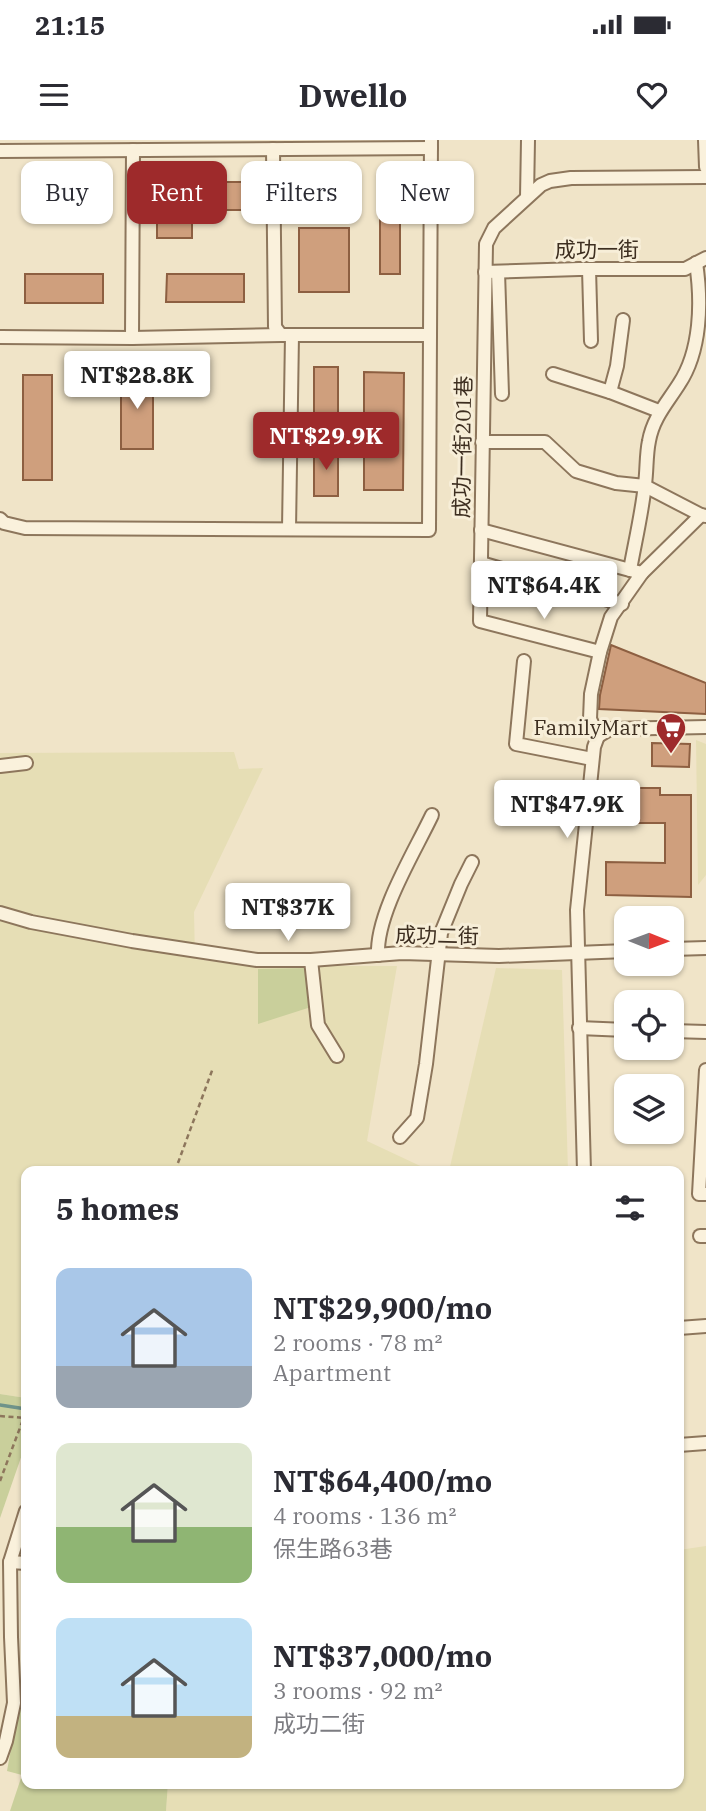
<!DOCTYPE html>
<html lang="en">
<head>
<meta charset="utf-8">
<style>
	body { margin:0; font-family:"IBM Plex Serif","Noto Sans TC",serif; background:#f2f2f3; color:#2b2b33; height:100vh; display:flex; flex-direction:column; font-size:26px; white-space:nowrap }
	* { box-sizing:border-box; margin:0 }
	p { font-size:23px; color:#7c7c81 }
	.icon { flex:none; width:38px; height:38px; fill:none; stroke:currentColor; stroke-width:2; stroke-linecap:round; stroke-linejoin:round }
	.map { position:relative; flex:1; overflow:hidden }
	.panel { position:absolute; left:21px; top:1026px; width:663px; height:623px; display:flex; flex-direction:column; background:#fff; border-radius:14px; box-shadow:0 2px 5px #0004 }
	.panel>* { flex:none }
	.banner { position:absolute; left:21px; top:21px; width:665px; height:63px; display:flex; gap:14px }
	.needle { width:46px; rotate:91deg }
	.buttons { position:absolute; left:614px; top:766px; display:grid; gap:14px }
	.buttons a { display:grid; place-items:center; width:70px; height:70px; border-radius:14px; background:#fff; box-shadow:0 2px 5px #0004; font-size:35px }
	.price { position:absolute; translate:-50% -60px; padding:0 16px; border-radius:7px; background:#fff; color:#222; font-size:23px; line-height:46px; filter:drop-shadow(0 2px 4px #0008) }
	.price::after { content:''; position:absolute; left:50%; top:42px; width:21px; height:16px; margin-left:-10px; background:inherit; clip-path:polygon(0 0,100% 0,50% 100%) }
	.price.on { background:#9e2a2b; color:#fff }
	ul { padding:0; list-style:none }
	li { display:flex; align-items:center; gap:21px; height:175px; padding:0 35px }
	li span { display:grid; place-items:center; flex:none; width:196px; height:140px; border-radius:14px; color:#555 }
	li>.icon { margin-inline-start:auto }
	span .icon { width:84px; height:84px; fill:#fffc; stroke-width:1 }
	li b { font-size:30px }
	h2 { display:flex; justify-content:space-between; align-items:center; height:84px; padding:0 35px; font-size:30px }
	.pill { padding:0 24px; border-radius:14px; background:#fff; box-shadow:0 2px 5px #0004; font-size:24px; line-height:63px }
	.pill.on { background:#9e2a2b; color:#fff }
	.status { display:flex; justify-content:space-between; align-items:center; height:49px; padding:0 35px; background:#fff; direction:ltr }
	.status svg { height:19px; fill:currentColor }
	header { display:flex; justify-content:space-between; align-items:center; height:91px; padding:0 35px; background:#fff; font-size:32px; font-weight:800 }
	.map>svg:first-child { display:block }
</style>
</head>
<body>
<div class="status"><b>21:15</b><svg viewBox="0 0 49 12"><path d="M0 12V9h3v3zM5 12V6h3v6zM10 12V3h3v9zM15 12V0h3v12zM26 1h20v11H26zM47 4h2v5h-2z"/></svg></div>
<header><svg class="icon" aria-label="menu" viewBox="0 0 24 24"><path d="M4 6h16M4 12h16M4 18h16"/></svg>Dwello<svg class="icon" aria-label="heart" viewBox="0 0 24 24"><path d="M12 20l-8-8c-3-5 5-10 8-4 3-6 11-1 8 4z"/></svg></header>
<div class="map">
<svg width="706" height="1671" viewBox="0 0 706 1671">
	<rect width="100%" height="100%" fill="#f0e4c8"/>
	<g fill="#e6deb5">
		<polygon points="696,600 706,604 706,735 698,745"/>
		<polygon points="234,612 239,629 263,628 194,772 195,819 248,826 397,826 367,1001 431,1031 26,1031 26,1258 0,1254 0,613"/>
		<polygon points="496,828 562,830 568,1031 449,1031"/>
		<polygon points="706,1406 706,1671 166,1671 168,1643 679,1643 679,1410"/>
	</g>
	<g fill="#c9cf9b">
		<polygon points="309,828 311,867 258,884 258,829"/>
		<polygon points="0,1254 26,1258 26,1303 0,1378"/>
		<polygon points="23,1541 26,1541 26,1643 168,1643 166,1671 10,1671 22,1635 7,1631"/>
	</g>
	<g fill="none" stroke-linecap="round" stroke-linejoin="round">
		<polyline stroke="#6f938a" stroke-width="3.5" points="0,1265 26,1269"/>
	</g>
	<g fill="#cf9f7d" stroke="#8d5f41" stroke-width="2">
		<rect x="380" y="38" width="20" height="96"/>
		<polygon points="165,42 243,42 243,70 192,70 192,98 157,98 157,71 165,70"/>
		<polygon points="103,43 103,71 25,72 25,44"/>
		<rect x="299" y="88" width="50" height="64"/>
		<rect x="25" y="134" width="78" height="29"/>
		<polygon points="167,134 244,134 244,162 166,162"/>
		<rect x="314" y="227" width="24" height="48"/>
		<polygon points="364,232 404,233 403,350 364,350"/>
		<rect x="121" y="233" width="32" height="76"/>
		<rect x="23" y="235" width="29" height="105"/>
		<rect x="314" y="307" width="24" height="49"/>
		<polygon points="611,505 706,543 706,574 599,569 600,555"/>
		<polygon points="652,603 690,604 689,627 652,626"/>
		<polygon points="614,648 660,648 660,655 691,655 691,757 606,755 606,722 665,723 665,683 614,683"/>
	</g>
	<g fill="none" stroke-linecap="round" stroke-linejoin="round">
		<g stroke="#8d765c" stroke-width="16">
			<g id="minor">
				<polyline points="705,0 706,27"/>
				<polyline points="273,9 275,187 281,195 430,195"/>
				<polyline points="0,11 431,8"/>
				<polyline points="527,57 528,0"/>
				<polyline points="589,129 591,201"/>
				<polyline points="485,132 579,129 685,129 706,118"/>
				<polyline points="498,132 502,254"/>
				<polyline points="0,197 132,198 281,195"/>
				<polyline points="132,198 133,10"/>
				<polyline points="553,234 610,252 659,271"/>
				<polyline points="610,252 617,226 623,180"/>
				<polyline points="482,302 545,302 576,331 616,343 645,346 701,375 706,376"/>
				<polyline points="0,379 4,383 25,388 429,390 431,0"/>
				<polyline points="289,389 292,195"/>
				<polyline points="481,390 630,430"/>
				<polyline points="481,423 622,464"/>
				<polyline points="642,433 701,375"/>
				<polyline points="600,512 480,481 486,104 494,88 541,45 550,41 571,38 706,37"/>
				<polyline points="524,521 516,604 592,619"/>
				<path d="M598 596 590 579 591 554 600 512 611 477 642 433 630 430C635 402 642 373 645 344 647 330 646 315 649 301 653 278 667 263 679 244 701 211 702 162 696 123"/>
				<polyline points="598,596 610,589 706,587"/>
				<polyline points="0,626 26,623"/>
				<polyline points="0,773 31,782 132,801 257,820 311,820 402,813 499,816 626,811"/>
				<polyline points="672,809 706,808"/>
				<path d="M378 815C376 774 414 713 432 675"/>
				<polyline points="311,820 318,885 337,916"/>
				<polyline points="579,888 626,890"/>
				<polyline points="672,891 706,892"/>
				<polyline points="706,930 699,1054 706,1054"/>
				<polyline points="400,997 417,978 426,924 441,793 461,744 472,722"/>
				<polyline points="584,1031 577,770 594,607 598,596"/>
				<polyline points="700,1096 706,1096"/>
				<polyline points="679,1188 706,1186"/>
				<polyline points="679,1305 706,1303"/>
				<polyline points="10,1422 26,1423"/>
				<polyline points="0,1618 6,1601 14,1563 11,1497 10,1422 26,1371"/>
			</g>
		</g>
		<g stroke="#8d765c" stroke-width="2.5" stroke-dasharray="5 3.5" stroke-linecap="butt">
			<polyline points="175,1031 213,928"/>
			<polyline points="0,1276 26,1278"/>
			<polyline points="0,1341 24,1277"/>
		</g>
		<use href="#minor" stroke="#faf1dc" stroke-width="12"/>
	</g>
	<defs>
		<g id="supermarket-pin" transform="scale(1.575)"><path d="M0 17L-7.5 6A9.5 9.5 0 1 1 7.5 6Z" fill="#9e2a2b" stroke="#f7eed8"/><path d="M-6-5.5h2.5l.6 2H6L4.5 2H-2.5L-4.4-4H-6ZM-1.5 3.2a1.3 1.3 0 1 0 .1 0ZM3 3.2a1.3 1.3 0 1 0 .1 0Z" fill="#fff"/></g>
	</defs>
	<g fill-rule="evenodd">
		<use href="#supermarket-pin" x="671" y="588"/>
	</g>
	<g text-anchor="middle" stroke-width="6" stroke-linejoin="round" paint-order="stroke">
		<g font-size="21" fill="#3d2e20" stroke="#f7eed8">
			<text x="597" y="117">成功一街</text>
			<text transform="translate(463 307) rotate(-89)" y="7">成功一街201巷</text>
			<text transform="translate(437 796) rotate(1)" y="7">成功二街</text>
		</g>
		<g font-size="21" fill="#3d2e20" stroke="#f7eed8" text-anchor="end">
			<text x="648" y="595">FamilyMart</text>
		</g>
	</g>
</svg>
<div class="buttons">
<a><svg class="needle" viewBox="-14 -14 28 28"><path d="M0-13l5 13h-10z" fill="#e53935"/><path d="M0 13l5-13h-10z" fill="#7c7c81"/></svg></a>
<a><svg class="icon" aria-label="locate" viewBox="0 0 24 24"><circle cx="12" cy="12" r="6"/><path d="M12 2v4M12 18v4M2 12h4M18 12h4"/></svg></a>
<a><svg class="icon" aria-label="layers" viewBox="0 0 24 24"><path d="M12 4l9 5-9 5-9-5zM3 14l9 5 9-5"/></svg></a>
</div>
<b class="price" style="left:137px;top:271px">NT$28.8K</b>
<b class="price on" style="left:326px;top:332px">NT$29.9K</b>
<b class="price" style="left:544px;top:481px">NT$64.4K</b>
<b class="price" style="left:567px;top:700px">NT$47.9K</b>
<b class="price" style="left:288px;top:803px">NT$37K</b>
<div class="banner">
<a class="pill">Buy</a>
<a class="pill on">Rent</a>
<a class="pill">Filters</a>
<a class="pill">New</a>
</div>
<section class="panel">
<h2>5 homes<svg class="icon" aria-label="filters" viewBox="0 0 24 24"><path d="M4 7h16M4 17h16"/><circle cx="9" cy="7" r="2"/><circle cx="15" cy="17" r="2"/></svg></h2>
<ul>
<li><span style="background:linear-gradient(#a9c7e8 70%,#9aa5b1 0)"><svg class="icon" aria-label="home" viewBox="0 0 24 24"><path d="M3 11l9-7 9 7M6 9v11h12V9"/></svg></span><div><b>NT$29,900/mo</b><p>2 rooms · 78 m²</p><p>Apartment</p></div></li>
<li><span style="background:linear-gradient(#dfe7d0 60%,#8fb573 0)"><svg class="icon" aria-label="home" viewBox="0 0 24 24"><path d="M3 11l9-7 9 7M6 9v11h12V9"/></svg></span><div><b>NT$64,400/mo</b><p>4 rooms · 136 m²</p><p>保生路63巷</p></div></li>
<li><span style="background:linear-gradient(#bfe0f5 70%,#c2b280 0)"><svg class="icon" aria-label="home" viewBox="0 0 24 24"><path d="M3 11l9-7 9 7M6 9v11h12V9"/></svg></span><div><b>NT$37,000/mo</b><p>3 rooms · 92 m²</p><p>成功二街</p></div></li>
</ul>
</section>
</div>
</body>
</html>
